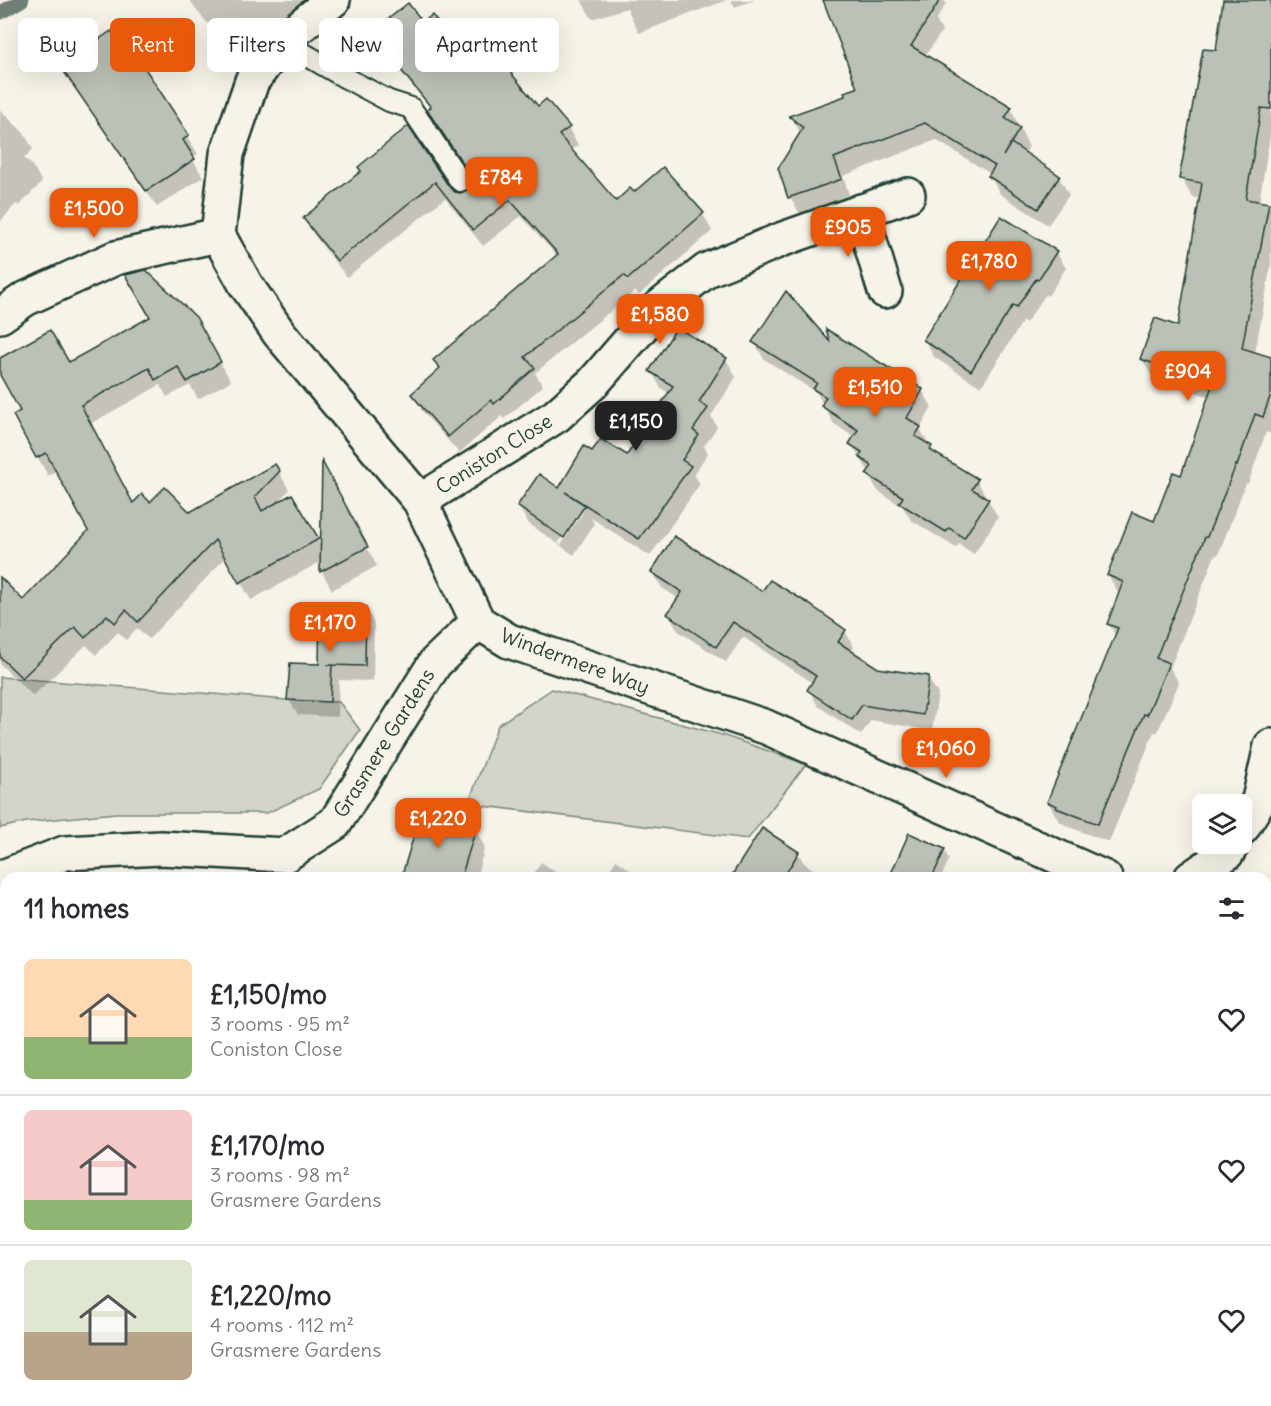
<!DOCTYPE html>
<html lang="en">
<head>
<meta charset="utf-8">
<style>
	body { margin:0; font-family:Delius,sans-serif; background:#f2f2f3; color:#2b2b33; height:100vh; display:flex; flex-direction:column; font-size:22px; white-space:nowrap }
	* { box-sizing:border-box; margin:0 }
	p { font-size:20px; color:#7c7c81 }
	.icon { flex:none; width:33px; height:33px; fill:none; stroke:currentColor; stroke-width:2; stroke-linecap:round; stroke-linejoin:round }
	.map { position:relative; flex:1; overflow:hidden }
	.sheet { position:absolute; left:0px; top:872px; width:1272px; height:536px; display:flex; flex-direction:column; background:#fff; border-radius:18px 18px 0 0; box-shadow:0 6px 24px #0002 }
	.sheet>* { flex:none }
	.banner { position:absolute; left:18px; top:18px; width:600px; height:54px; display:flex; gap:12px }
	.controls { position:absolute; left:1192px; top:794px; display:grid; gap:12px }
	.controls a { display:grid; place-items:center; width:60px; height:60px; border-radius:9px; background:#fff; box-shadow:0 6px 24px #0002; font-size:30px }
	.price { position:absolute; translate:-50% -51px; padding:0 14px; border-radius:12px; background:#ea580c; color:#fff; font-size:20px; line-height:39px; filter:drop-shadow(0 2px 3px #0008) }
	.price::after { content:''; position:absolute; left:50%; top:36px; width:18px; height:14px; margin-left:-9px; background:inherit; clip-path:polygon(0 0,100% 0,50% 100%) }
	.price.on { background:#222; color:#fff }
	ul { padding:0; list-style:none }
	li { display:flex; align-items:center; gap:18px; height:150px; padding:0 24px }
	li+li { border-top:2px solid #e1e1e2 }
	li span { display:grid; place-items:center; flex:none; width:168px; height:120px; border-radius:9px; color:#555 }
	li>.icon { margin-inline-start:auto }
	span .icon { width:72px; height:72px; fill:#fffc; stroke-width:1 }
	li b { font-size:26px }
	h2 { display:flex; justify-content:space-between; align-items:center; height:72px; padding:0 24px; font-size:26px }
	.pill { padding:0 21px; border-radius:9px; background:#fff; box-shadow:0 6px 24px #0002; font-size:21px; line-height:54px }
	.pill.on { background:#ea580c; color:#fff }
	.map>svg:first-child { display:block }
</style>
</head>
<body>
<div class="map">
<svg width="1271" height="1406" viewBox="0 0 1271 1406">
	<rect width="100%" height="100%" fill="#f7f3e8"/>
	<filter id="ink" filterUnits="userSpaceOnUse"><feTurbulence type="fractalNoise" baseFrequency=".0167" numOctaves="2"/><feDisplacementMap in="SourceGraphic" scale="12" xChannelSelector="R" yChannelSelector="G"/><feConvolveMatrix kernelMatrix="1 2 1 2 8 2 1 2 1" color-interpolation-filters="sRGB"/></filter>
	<g filter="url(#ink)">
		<g fill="#d3d5ca" stroke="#79897f" stroke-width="1.5">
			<polygon points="0,677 287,700 339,702 360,730 319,789 267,813 116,813 26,822 0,828"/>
			<polygon points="552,689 722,735 806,764 748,839 468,804 498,725"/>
		</g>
		<g fill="#0003" fill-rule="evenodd">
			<polygon points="190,0 302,0 253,44 252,42 236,56 197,11"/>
			<polygon points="581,0 727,0 639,33 627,8 592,19"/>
			<polygon points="731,0 755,0 735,7"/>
			<polygon points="825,0 944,0 946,4 936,20 942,31 925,56 1011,109 1029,147 1025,154 1059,177 1069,195 1048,225 1000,194 990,176 991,174 936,140 843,176 850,197 800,214 790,197 801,134 791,117 847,97 859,88"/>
			<polygon points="1225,0 1271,0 1271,129 1259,203 1268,204 1271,210 1271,265 1255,353 1271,359 1271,434 1266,432 1248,484 1246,483 1218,555 1215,555 1170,668 1179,683 1157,733 1154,732 1109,842 1069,827 1059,821 1048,802 1116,637 1109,624 1119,594 1108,575 1155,523 1182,477 1210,397 1153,378 1142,359 1179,328 1201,199 1192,197 1181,178 1217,52"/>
			<polygon points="423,24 495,71 538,108 568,128 578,145 570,151 615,203 633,194 663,169 703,214 712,231 639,295 635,291 535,373 543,386 504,419 502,416 459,453 422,411 413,394 441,370 435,360 557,256 521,216 483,246 445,198 347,277 314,235 305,219 362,172 408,128 449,189 455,193 462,194 472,188 473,178 438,127 429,111 431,109 383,50 373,34"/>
			<polygon points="129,46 198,154 192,158 203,177 157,207 62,67 123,50"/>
			<polygon points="0,110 23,132 33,149 24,158 32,165 42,182 19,206 16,204 0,222"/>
			<polygon points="1056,252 1066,268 1048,296 1046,294 1026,323 1023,321 981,387 934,357 925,340"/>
			<polygon points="194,318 231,381 198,399 190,385 167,397 160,385 90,424 133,505 150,504 190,513 279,472 289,490 277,503 291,496 322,548 332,482 377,566 332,590 322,572 322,561 251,600 226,557 149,639 137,628 126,640 118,632 96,655 86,645 33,696 0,664 0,618 24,602 90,532 57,470 48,476 15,416 22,412 0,372 0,359 68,364"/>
			<polygon points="754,342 834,349 922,390 932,407 920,429 935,455 977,481 998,517 974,554 959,544 956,548 911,520 903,507 878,491 868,474 869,472 851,444 855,438 833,423 817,393 764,359"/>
			<path d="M726 359 736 377 711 416 717 427 704 446 708 453 694 474 700 484 650 556 591 518 594 524 574 555 529 524 518 506 560 490 593 453 627 457 670 394 661 388 651 371ZM579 512H583L561 545 558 543Z"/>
			<polygon points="652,572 763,593 845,631 854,647 851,652 877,669 928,678 938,694 932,731 871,720 861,735 818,706 809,690 813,683 743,637 726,662 678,631 669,614 679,599 662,588"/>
			<polygon points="366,608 374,624 373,681 339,680 338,717 298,715 289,700 320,666"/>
			<polygon points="475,830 485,847 476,878 403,878"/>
			<polygon points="762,830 798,853 804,863 826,878 732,878"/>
			<polygon points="944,850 949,859 941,878 900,877"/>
			<polygon points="616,860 642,878 605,878"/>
			<polygon points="541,862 564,878 531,878"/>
			<polygon points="0,941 6,941 6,1063 0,1072"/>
			<polygon points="1271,1013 1271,1111 1266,1109 1266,1034"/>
			<polygon points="1266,1189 1271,1190 1271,1239 1266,1239"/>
			<polygon points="6,1233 6,1358 0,1354 0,1243"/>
			<polygon points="1266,1294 1271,1296 1271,1406 1206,1406 1208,1401 1266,1401"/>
			<polygon points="396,1401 459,1401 458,1406 397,1406"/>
			<polygon points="700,1401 819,1401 817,1406 698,1406"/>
		</g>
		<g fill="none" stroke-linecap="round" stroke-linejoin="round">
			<polyline stroke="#6f8077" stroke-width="14" points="0,13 22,0"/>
		</g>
		<g fill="#bbc1b6" stroke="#1f3d34" stroke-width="1.5">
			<polygon points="823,0 940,0 911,46 1012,107 1005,118 1020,128 1003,156 1011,143 1060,176 1038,209 988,176 995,166 925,123 834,158 842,179 788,198 778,168 803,128 789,116 845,96 844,92 857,88"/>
			<polygon points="1223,0 1271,0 1271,109 1261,108 1246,199 1269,203 1242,348 1271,357 1271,394 1263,417 1255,414 1237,466 1236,465 1207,537 1205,537 1156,658 1169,663 1147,715 1144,714 1098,824 1056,808 1057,806 1047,802 1118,628 1107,624 1123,582 1107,575 1132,512 1154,521 1173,472 1181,475 1213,383 1140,359 1155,318 1178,326 1202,183 1179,179 1203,49 1216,50"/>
			<polygon points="408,3 423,22 432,15 453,42 465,31 495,68 502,62 538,106 546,99 570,127 559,135 616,201 630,188 634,192 663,167 704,213 628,279 624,275 525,357 535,368 494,404 491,400 448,437 411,394 440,368 433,360 558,254 510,200 473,230 435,182 337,261 303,218 361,171 358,167 408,126 450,188 455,192 461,193 470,187 472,181 470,174 427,110 431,107 371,33"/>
			<polygon points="111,31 123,48 129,44 189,135 183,140 195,159 146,191 60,66"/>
			<polygon points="1001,216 1057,251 1038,280 1036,279 1017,307 1013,305 971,371 923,340"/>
			<polygon points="146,270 196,317 221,362 187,382 178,367 155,380 149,368 81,405 133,503 142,494 150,502 165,487 190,512 275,464 280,471 255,497 262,511 292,494 319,539 239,583 215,540 138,622 126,610 115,623 107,615 85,638 75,627 22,678 0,657 0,577 23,600 88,531 46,453 36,458 13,415 20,411 0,375 0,358 50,330 69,362 150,317 125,275"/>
			<polygon points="786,291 830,342 826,329 923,389 907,418 921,427 915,436 932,446 930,450 978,479 972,489 989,499 964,538 949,528 946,532 899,503 903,497 866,474 872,466 859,457 862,452 849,444 858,430 821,406 826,397 813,389 817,383 752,342"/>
			<polygon points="677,327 727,358 699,402 708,408 693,430 699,435 682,460 691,466 639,539 565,492 585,505 564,538 517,506 539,474 559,488 584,446 592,451 601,439 627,455 673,386 649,371"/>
			<polygon points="322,461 368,547 320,572"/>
			<polygon points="674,536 762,591 770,580 806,602 846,630 838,642 878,668 929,676 923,715 862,705 852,720 807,690 816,676 733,622 716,647 667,614 682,592 651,572"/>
			<polygon points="320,606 366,607 365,666 327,665 332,665 330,702 287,700 290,663 319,664"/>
			<polygon points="421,812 476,828 461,878 401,878"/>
			<polygon points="762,828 799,852 783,878 730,878"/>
			<polygon points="909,833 945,849 932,878 889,878"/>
		</g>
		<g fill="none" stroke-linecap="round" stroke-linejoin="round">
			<g stroke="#1f3d34" stroke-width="24">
				<g id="service">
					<polyline points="282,41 346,78 389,101 411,108 460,181"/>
					<polyline points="954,1401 956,1406"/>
				</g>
			</g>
			<g stroke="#1f3d34" stroke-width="38">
				<g id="minor">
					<polyline points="861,211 885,291"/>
					<polyline points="218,235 246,285 279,333 420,501 478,622 509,641 766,727 1105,878"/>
					<polyline points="218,235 227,154 252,81 282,41 333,0"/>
					<polyline points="0,316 25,299 115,258 218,235"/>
					<polyline points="420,501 556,416 593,383 658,308 707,270 783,239 908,195"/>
					<polyline points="1242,828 1259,800 1271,746"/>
					<polyline points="0,878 65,853 161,848 285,855 335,823 435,663 478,622"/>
					<polyline points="1191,878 1227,853 1233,843"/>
					<polyline points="1054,1406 1056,1401"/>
				</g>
			</g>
			<use href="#service" stroke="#f7f3e8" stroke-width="20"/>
			<use href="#minor" stroke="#f7f3e8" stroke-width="33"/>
		</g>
	</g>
	<g text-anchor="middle" stroke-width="5" stroke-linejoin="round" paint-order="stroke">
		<g font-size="20" fill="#1f3d34" stroke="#f7f3e8">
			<text transform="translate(494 454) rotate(-32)" y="7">Coniston Close</text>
			<text transform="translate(575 661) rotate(20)" y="7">Windermere Way</text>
			<text transform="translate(384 743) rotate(-58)" y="7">Grasmere Gardens</text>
		</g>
	</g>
</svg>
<div class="controls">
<a><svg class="icon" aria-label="layers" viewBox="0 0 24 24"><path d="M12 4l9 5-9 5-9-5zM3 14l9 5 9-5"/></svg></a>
</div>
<b class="price" style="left:501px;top:208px">£784</b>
<b class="price" style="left:94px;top:239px">£1,500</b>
<b class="price" style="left:848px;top:258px">£905</b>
<b class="price" style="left:989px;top:292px">£1,780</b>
<b class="price" style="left:660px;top:345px">£1,580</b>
<b class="price" style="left:1188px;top:402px">£904</b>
<b class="price" style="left:875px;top:418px">£1,510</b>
<b class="price on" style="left:636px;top:452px">£1,150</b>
<b class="price" style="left:330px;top:653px">£1,170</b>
<b class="price" style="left:946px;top:779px">£1,060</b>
<b class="price" style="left:438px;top:849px">£1,220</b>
<div class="banner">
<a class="pill">Buy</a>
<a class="pill on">Rent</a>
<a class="pill">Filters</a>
<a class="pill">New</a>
<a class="pill">Apartment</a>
</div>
<section class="sheet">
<h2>11 homes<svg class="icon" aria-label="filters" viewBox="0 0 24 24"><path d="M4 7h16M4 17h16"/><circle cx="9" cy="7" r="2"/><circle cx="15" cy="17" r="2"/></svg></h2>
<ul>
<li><span style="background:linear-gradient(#ffd9b3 65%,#8fb573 0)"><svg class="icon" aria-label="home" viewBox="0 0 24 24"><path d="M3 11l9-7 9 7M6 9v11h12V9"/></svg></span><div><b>£1,150/mo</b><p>3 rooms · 95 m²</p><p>Coniston Close</p></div><svg class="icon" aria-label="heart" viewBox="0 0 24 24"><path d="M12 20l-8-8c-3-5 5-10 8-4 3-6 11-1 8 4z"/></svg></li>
<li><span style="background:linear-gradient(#f6c9c9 75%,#8fb573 0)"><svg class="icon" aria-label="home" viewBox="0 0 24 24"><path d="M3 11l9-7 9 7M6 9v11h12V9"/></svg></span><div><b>£1,170/mo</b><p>3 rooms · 98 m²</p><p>Grasmere Gardens</p></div><svg class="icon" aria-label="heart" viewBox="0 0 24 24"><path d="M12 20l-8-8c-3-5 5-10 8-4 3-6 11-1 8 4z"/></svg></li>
<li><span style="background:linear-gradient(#dfe7d0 60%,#b9a48a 0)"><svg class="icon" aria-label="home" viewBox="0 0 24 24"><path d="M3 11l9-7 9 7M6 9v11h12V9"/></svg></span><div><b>£1,220/mo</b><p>4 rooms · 112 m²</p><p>Grasmere Gardens</p></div><svg class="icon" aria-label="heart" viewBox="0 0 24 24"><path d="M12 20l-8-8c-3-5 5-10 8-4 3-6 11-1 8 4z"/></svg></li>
</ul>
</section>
</div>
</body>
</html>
